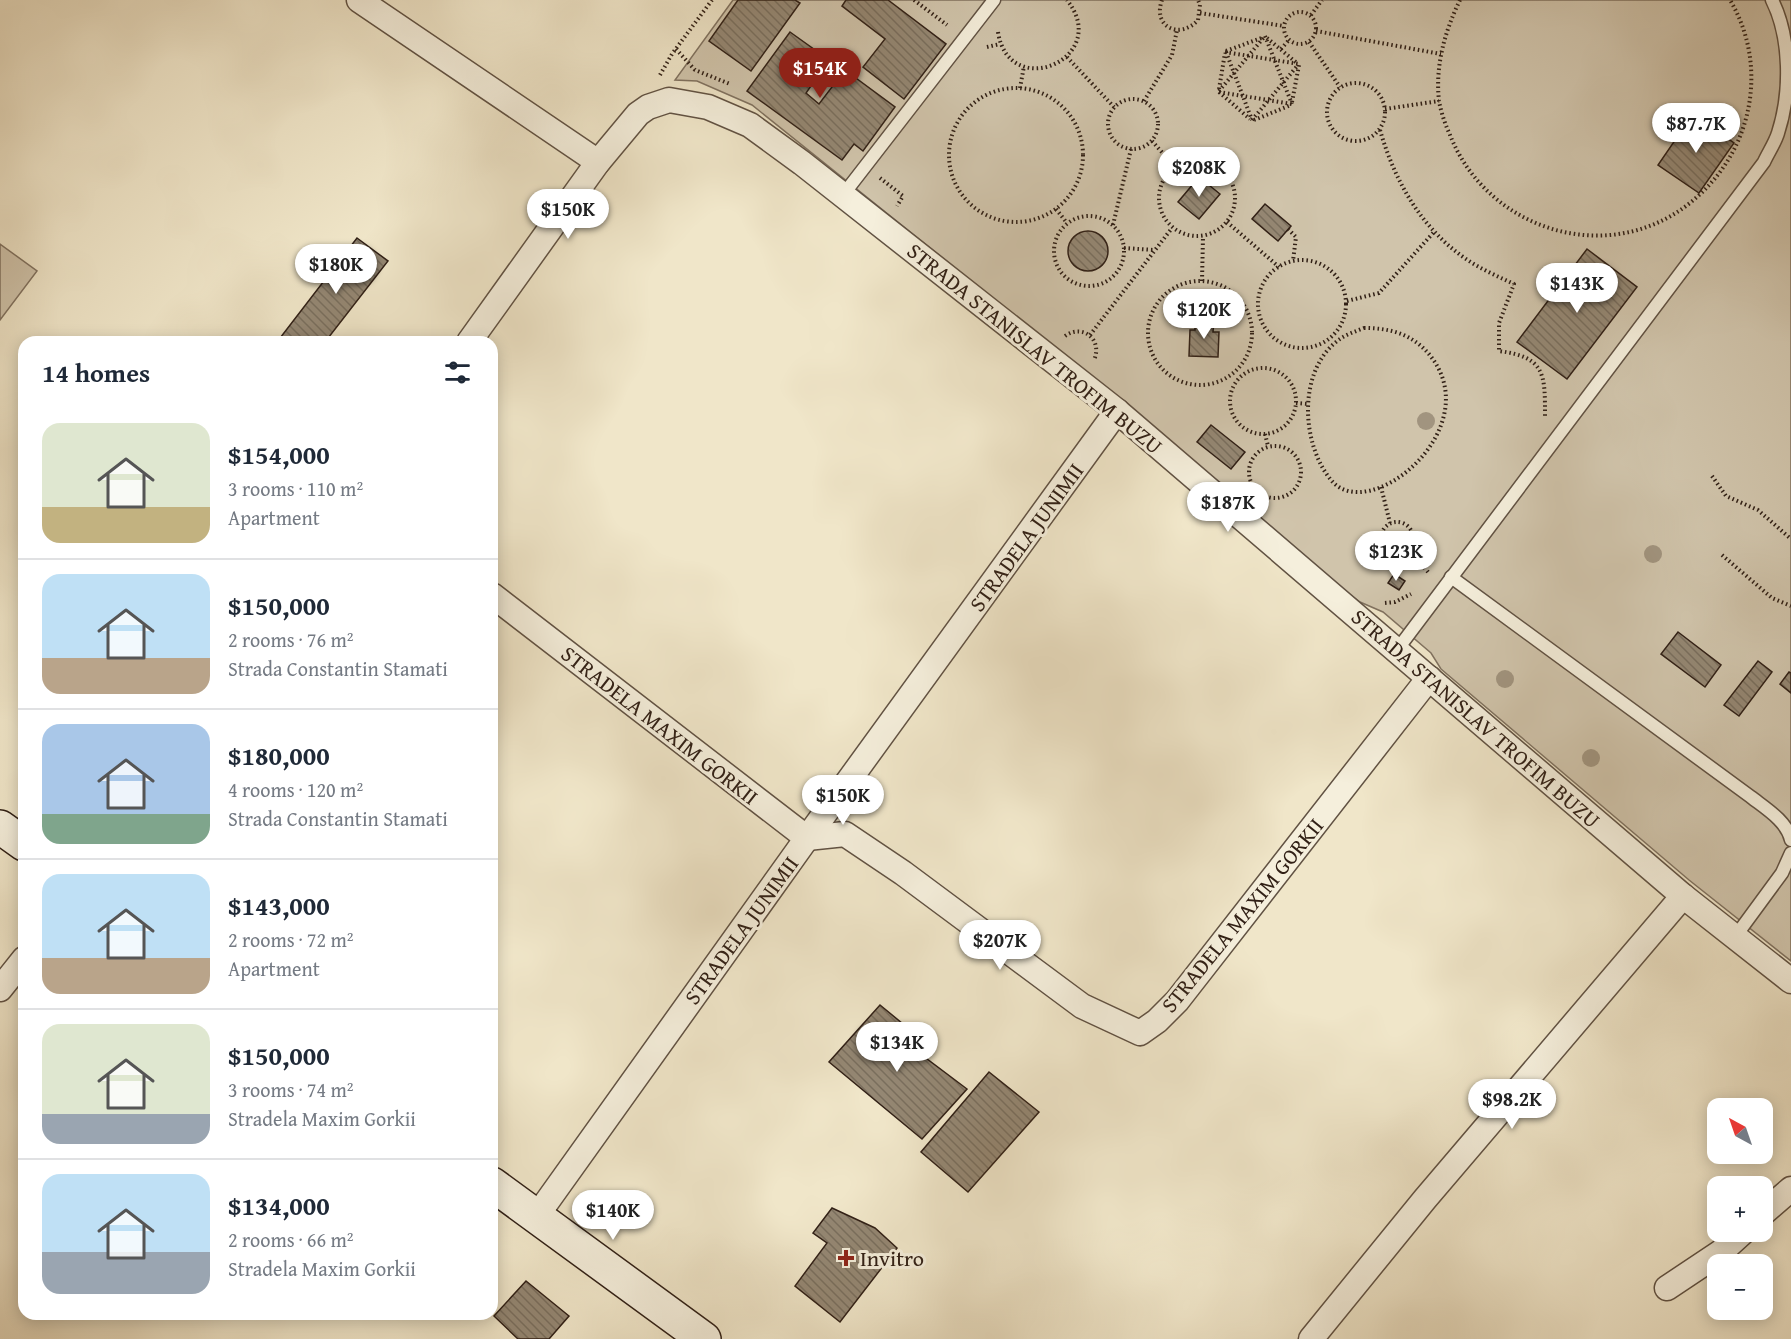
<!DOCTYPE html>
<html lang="en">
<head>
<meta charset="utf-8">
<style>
	body { margin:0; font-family:"Gentium Book Plus",serif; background:#f6f6f7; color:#1f2937; height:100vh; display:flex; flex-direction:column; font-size:22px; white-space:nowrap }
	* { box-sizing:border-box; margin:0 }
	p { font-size:20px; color:#747a83 }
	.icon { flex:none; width:33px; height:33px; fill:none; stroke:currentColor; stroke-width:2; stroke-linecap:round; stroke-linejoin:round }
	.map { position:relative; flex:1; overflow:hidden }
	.drawer { position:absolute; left:18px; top:336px; width:480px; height:984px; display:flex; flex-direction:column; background:#fff; border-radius:18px; box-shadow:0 3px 15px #0003 }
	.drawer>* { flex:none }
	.needle { width:39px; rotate:320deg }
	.tools { position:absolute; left:1707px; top:1098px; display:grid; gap:12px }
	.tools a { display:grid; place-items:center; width:66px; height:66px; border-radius:12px; background:#fff; box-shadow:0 3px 15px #0003; font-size:30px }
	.price { position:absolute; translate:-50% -51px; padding:0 14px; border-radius:21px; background:#fff; color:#222; font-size:20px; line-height:39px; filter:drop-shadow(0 2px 3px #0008) }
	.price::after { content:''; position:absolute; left:50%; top:36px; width:18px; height:14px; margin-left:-9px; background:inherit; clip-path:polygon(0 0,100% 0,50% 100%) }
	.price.active { background:#8f2418; color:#fff }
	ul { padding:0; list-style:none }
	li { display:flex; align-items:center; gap:18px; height:150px; padding:0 24px }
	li+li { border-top:2px solid #e0e1e3 }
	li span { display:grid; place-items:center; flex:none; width:168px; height:120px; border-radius:18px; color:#555 }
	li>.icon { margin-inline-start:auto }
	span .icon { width:72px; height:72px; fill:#fffc; stroke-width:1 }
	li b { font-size:26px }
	h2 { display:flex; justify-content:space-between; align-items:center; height:72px; padding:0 24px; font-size:26px }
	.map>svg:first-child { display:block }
</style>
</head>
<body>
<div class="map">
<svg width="1791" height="1339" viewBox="0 0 1791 1339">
	<defs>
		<pattern id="building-back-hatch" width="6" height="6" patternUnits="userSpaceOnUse" patternTransform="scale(1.5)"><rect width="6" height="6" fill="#948773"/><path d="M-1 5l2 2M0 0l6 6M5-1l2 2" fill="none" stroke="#796e5d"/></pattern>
	</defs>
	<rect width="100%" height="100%" fill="#f0e6c9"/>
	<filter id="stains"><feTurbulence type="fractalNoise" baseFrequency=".00333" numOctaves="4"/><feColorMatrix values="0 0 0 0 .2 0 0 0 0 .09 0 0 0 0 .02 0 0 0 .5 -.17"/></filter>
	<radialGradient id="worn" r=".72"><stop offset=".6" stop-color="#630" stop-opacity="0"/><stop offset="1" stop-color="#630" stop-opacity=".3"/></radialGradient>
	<g fill="#d0c4ab" stroke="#807260" stroke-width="1.5">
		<polygon points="733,0 1791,0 1791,961 1689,880 1441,669 1431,653 1383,612 1360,602 1345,591 1122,402 752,105 697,81 675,80"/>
		<polygon points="0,244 37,271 0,320"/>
	</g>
	<g fill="url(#building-back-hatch)" stroke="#312016" stroke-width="1.5">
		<polygon points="738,0 795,0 800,3 751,71 709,41"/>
		<polygon points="846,0 888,0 946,44 904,99 863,67 885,39 842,6"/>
		<polygon points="790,32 829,60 806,93 819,104 845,70 895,107 863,151 854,144 842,160 747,91"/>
		<polygon points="1693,114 1734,143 1699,193 1658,165"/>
		<polygon points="1199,177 1220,194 1199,219 1178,202"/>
		<polygon points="1265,204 1291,226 1278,241 1252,219"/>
		<circle cx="1088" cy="251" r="20"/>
		<polygon points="357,238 388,261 325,342 277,342"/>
		<polygon points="1587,249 1637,287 1567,379 1517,342"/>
		<polygon points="1195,320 1214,321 1213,332 1219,332 1218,357 1189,356 1190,330 1195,330"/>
		<polygon points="1211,425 1245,452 1231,469 1197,442"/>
		<polygon points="1394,574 1405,581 1399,590 1388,583"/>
		<polygon points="1678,632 1721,665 1705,687 1661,654"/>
		<polygon points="1758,661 1772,672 1739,716 1724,705"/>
		<polygon points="1789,672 1791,673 1791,693 1780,684"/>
		<polygon points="880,1005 914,1033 906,1043 967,1089 922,1139 829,1062"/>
		<polygon points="989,1072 1039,1112 968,1192 921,1152"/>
		<polygon points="832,1208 875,1228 897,1248 840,1322 795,1286 827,1243 813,1233"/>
		<polygon points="526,1281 569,1316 549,1339 518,1339 494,1316"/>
	</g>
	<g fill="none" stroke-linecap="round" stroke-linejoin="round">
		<g stroke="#615243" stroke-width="15">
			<g id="service">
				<polyline points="843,195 994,0"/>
				<path d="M1451 577 1751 797C1765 808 1787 821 1791 840"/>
				<path d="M1397 650 1764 162C1768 153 1775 143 1778 133 1791 93 1791 38 1772 0"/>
				<polyline points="1735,937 1782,873 1791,853"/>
			</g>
		</g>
		<g stroke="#615243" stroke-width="27">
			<g id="minor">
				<polyline points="359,0 598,162"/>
				<polyline points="469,342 598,162 638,114 648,107 669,100 708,107 750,125 802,163 1117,411 1683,896 1791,981"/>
				<polyline points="492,595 807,838 845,834 903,873 1082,1006 1140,1033 1157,1021 1177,1001 1429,678"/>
				<polyline points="0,989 24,959"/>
				<polyline points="1762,1214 1791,1189"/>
				<polyline points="536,1217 807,838 1117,411"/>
				<polyline points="1667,1288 1721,1252 1743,1232"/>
				<polyline points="1311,1339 1425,1199 1683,896"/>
			</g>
		</g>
		<g stroke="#312016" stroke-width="36">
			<g id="secondary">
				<polyline points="0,827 24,844"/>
				<polyline points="492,1184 704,1339"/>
			</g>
		</g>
		<g stroke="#312016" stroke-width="4" stroke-dasharray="1.5 3" stroke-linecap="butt">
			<polyline points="914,0 947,25"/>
			<path d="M1162 0C1152 27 1180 40 1198 20L1200 5 1198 0"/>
			<path d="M1460 0C1445 31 1435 65 1439 101 1441 112 1445 124 1450 135 1487 229 1604 267 1686 206 1714 185 1735 156 1745 122 1757 81 1752 37 1730 0"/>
			<circle cx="1300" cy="28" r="16"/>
			<polyline points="1200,13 1284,26"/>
			<polyline points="1311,15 1322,0"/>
			<polyline points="1316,31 1441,54"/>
			<path d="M998 32C1009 103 1113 58 1067 0"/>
			<polyline points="1265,36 1292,104"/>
			<polyline points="1267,38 1298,64"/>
			<polyline points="1309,42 1340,87"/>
			<polyline points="987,47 1000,44"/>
			<polyline points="676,49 695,70 730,84"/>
			<polyline points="1281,49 1289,40"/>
			<polyline points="1226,51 1264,37"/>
			<polyline points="1225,52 1299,64"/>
			<polyline points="1226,52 1252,120"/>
			<polyline points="1067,57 1114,107"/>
			<polyline points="660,75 672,54 712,0"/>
			<circle cx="1356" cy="112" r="29"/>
			<polyline points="1020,88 1024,66"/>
			<circle cx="1016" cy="155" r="67"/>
			<polyline points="1219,89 1225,53"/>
			<polyline points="1219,91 1265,36"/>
			<polyline points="1219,92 1292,104"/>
			<polyline points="1219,92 1250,119"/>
			<circle cx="1133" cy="124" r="25"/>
			<polyline points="1144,101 1172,55 1177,30"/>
			<polyline points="1292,102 1299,65"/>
			<polyline points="1385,109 1439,101"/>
			<polyline points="1252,120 1298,65"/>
			<polyline points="1254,120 1291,105"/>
			<path d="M1380 130C1395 182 1422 230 1469 261 1483 270 1499 277 1514 284L1499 323V351C1546 357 1545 375 1545 417"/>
			<polyline points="1152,141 1175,167"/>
			<circle cx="1197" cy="198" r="38"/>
			<polyline points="880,178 903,196 897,206"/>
			<polyline points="1056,209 1067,223"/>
			<circle cx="1089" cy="251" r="35"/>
			<polyline points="1227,222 1279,267"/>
			<polyline points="1113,225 1131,149"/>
			<polyline points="1288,229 1296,237 1293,261"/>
			<polyline points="1124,248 1154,250"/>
			<circle cx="1302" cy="304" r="44"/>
			<polyline points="1202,281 1203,237"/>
			<circle cx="1200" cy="333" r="52"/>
			<polyline points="1347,301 1379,293 1434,232"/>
			<path d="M1364 328C1392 328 1415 335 1432 358 1486 431 1368 526 1331 480 1302 445 1297 374 1336 342 1344 335 1354 332 1364 328Z"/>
			<polyline points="1090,335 1172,228"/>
			<path d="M1065 336C1083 323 1103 340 1094 360"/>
			<circle cx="1263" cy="401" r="33"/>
			<polyline points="1296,403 1309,404"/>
			<polyline points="1265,434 1268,446"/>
			<circle cx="1275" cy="472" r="26"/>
			<polyline points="1712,476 1726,496 1758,510 1791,539"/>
			<polyline points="1381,487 1390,523"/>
			<circle cx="1397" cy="538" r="16"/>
			<polyline points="1410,550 1428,572"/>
			<polyline points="1722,555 1772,598 1791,606"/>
			<polyline points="1385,603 1395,602 1411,594"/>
		</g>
		<use href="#service" stroke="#f5efdc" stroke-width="12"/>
		<use href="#minor" stroke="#f5efdc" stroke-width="24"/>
		<use href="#secondary" stroke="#f5efdc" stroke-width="33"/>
	</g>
	<g fill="#a1947f">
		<circle cx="1426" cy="421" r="9"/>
		<circle cx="1653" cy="554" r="9"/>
		<circle cx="1505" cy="679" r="9"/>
		<circle cx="1591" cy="758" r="9"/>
	</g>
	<path fill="#8f2418" stroke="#f5efdc" stroke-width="2" d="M843 1249h6v6h6v6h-6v6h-6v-6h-6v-6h6z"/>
	<g text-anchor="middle" stroke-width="6" stroke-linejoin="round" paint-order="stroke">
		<g font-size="22" fill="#312016" stroke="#f5efdc">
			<text transform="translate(1035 348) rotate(39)" y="8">STRADA STANISLAV TROFIM BUZU</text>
			<text transform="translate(1026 537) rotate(-54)" y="8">STRADELA JUNIMII</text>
			<text transform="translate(1476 718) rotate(41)" y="8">STRADA STANISLAV TROFIM BUZU</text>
			<text transform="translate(660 725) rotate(38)" y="8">STRADELA MAXIM GORKII</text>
			<text transform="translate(1242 915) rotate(-51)" y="8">STRADELA MAXIM GORKII</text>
			<text transform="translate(741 930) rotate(-54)" y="8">STRADELA JUNIMII</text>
		</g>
		<g font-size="22" fill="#312016" stroke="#f5efdc" text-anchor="start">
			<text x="860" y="1266">Invitro</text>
		</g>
	</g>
	<rect width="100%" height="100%" filter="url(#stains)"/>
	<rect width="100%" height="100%" fill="url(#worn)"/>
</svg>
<div class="tools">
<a><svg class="needle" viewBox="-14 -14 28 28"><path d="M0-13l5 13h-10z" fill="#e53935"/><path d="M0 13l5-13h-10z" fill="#747a83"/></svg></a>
<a>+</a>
<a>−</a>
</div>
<b class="price active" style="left:820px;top:99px">$154K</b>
<b class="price" style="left:1696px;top:154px">$87.7K</b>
<b class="price" style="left:1199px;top:198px">$208K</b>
<b class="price" style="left:568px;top:240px">$150K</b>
<b class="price" style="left:336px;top:295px">$180K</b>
<b class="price" style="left:1577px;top:314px">$143K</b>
<b class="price" style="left:1204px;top:340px">$120K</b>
<b class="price" style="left:1228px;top:533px">$187K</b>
<b class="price" style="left:1396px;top:582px">$123K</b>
<b class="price" style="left:843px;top:826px">$150K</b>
<b class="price" style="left:1000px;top:971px">$207K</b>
<b class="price" style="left:897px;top:1073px">$134K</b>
<b class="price" style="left:1512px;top:1130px">$98.2K</b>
<b class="price" style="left:613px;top:1241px">$140K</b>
<section class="drawer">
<h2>14 homes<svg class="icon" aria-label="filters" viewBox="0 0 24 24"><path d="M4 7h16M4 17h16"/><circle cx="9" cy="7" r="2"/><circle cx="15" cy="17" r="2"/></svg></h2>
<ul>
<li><span style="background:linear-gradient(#dfe7d0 70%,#c2b280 0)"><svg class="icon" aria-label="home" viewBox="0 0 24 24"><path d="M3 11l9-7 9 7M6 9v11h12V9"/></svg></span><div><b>$154,000</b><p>3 rooms · 110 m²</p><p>Apartment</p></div></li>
<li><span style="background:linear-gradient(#bfe0f5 70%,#b9a48a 0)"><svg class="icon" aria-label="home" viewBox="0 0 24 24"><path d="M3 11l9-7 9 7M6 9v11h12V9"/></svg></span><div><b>$150,000</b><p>2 rooms · 76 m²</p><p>Strada Constantin Stamati</p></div></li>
<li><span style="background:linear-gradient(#a9c7e8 75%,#7fa58c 0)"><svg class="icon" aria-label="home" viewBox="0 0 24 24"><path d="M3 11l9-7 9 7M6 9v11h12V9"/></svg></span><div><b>$180,000</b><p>4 rooms · 120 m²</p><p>Strada Constantin Stamati</p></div></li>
<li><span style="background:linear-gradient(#bfe0f5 70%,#b9a48a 0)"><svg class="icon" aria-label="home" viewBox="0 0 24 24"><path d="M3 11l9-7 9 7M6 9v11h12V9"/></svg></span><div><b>$143,000</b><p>2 rooms · 72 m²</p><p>Apartment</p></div></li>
<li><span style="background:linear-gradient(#dfe7d0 75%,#9aa5b1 0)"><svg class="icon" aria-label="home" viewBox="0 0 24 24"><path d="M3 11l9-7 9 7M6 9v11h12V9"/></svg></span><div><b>$150,000</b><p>3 rooms · 74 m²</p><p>Stradela Maxim Gorkii</p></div></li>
<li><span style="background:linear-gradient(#bfe0f5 65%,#9aa5b1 0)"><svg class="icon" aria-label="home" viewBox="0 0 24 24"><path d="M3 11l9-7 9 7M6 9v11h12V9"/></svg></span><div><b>$134,000</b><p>2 rooms · 66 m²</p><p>Stradela Maxim Gorkii</p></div></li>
</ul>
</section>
</div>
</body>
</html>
